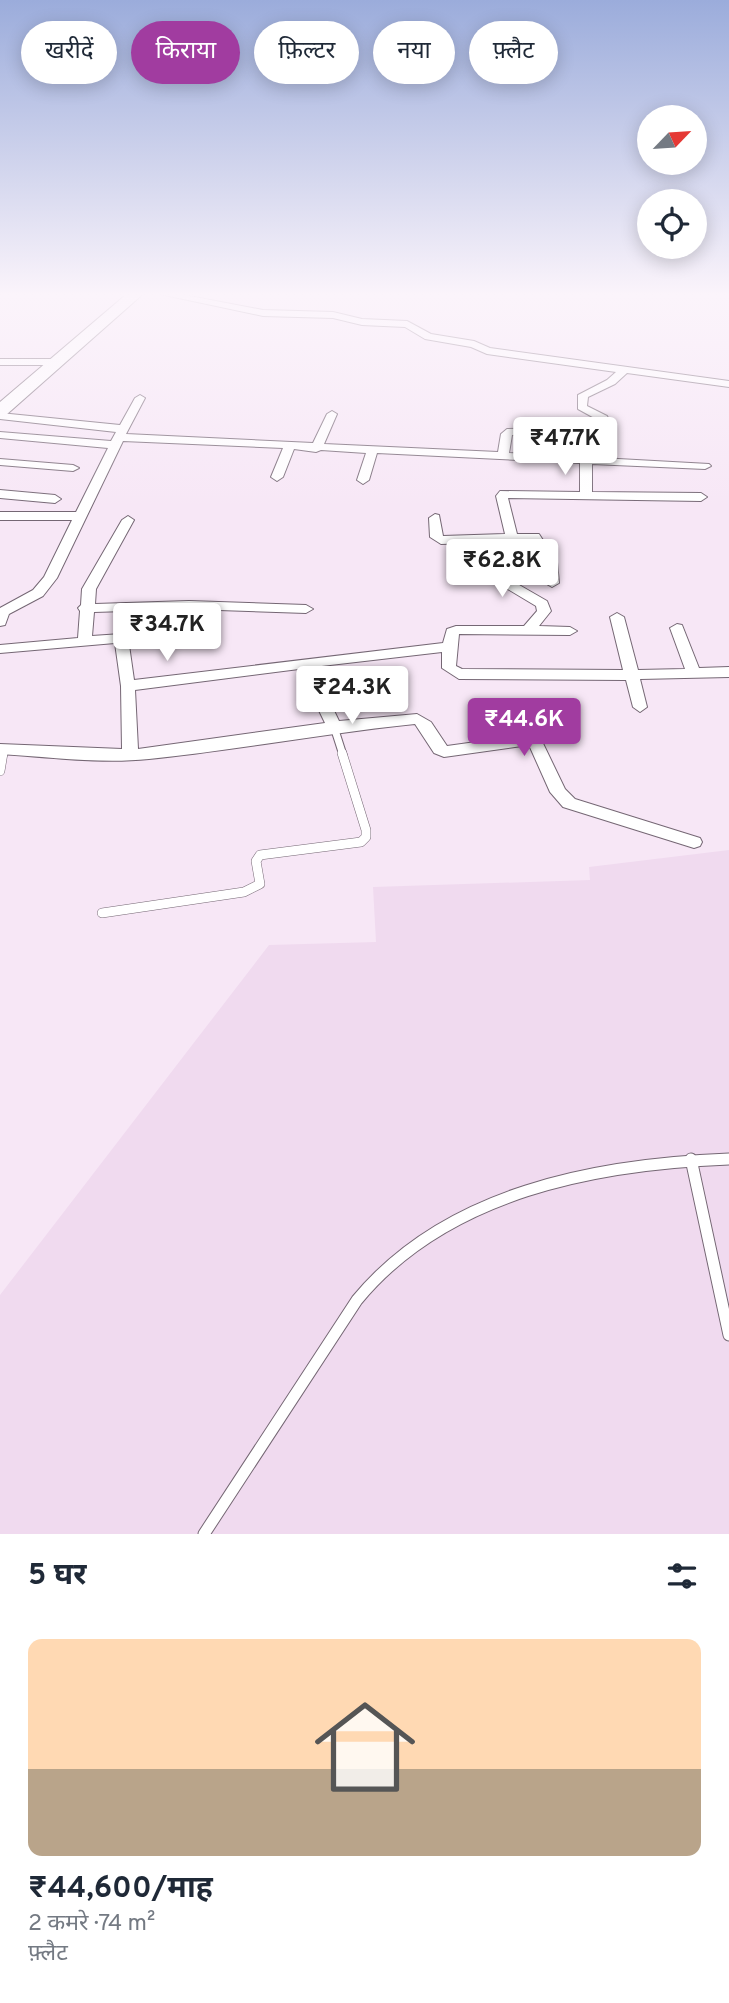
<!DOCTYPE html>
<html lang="hi">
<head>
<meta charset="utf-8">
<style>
	body { margin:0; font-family:Overpass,"Noto Sans Devanagari",sans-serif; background:#f6f6f7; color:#1f2937; height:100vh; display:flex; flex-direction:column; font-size:26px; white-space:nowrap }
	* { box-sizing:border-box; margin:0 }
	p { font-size:23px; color:#747a83 }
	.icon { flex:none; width:38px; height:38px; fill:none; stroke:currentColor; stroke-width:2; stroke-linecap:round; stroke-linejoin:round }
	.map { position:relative; height:1534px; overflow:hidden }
	.side { display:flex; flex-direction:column; background:#fff; flex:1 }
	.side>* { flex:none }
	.top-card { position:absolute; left:21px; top:21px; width:688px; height:63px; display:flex; gap:14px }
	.needle { width:46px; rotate:65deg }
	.tools { position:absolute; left:637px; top:105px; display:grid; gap:14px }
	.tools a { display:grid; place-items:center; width:70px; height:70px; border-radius:50%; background:#fff; box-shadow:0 4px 18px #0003; font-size:35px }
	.price { position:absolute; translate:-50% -60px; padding:0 16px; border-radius:7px; background:#fff; color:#222; font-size:23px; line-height:46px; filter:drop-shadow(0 2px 4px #0008) }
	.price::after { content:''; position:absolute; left:50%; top:42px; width:21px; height:16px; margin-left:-10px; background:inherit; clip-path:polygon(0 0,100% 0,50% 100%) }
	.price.current { background:#a13ca0; color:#fff }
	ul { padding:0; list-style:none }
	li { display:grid; align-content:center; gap:14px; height:371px; padding:0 28px }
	li span { display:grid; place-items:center; height:217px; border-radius:14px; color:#555 }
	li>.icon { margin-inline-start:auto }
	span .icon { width:126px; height:126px; fill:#fffc; stroke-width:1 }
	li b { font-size:30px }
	h2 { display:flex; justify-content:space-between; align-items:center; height:84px; padding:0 28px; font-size:30px }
	.chip { padding:0 24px; border-radius:32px; background:#fff; box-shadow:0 4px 18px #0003; font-size:24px; line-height:63px }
	.chip.current { background:#a13ca0; color:#fff }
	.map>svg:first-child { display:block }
</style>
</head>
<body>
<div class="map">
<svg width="729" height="1534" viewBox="0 0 729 1534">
	<rect width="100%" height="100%" fill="#f7e7f6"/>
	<polygon fill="#f0daef" points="729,850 729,1534 0,1534 0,1295 269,945 376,942 373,887 590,880 589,867"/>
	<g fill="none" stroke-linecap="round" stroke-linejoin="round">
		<g stroke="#756774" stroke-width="9">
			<g id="lane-far2">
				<polyline points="334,727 343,755"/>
				<polyline points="3,755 4,749"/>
			</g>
		</g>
		<g stroke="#756774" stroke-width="10">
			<g id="lane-far1">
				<polyline points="0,771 3,753"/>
				<polyline points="102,913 244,892 260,884 256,861 260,855 361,842 366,837 366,830 342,753"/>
			</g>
		</g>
		<g stroke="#756774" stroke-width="13">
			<g id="lane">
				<polyline points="691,1159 729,1335"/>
				<path d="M204 1534 357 1300C446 1192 596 1164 729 1159"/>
			</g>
		</g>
		<g stroke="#756774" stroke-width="2">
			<g id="street">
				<polygon points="155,293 174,293 263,310 333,312 362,319 407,321 431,334 474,341 490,348 729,381 729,387 627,373 615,384 588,397 587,406 607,416 611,425 609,427 581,433 512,435 509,453 709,464 711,466 705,469 592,464 592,492 701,493 707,497 701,501 508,498 517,534 539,534 557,562 559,583 552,587 545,583 545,562 531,541 441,544 430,537 429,518 435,514 439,515 443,536 505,534 496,496 500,491 580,492 580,463 377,453 369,480 363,484 357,480 366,453 321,450 316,452 294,449 283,477 277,481 271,477 283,448 123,441 57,578 43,596 9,614 5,625 0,626 0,608 33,590 44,577 72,520 0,520 0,512 76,512 108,448 0,438 0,432 111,441 116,432 0,419 0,413 120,425 135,398 140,395 145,398 126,434 313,443 327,414 332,411 337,414 324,444 498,452 501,434 507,429 581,427 599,423 598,420 578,409 578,395 607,380 616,372 487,354 471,347 425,339 405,327 362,325 333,318 263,316"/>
				<polygon points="0,359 57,359 62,362 57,365 0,365"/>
				<polygon points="0,459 73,465 79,468 73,471 0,465"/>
				<polygon points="0,490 55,495 61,499 55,503 0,498"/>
				<path d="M128 516 134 520 96 589 95 604 189 601 306 605 313 609 306 613 189 609 94 612 92 636 121 634 128 638 134 680 443 643 447 629 456 626H524L537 611 536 606 476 570 475 567 481 563 547 601 551 611 539 626 570 627 577 631 570 635 459 634 456 666 462 669 623 670 610 617 617 613 624 617 638 670 685 669 670 628 677 624 682 625 699 668 729 667V677L640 679 647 707 640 712 633 707 626 680 459 679 442 668V652L313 667 339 721 417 714 431 722 447 746 534 734 539 735 565 789 575 799 700 838 702 842 700 846 694 848 563 807 550 792 529 745 444 757 434 753 415 724C326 733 238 750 149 759 101 764 49 757 0 754V744L122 749 121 686 115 643 0 653V645L78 638 80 611 78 608 81 605 82 589 122 520ZM299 669 325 723 138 749 135 690Z"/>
			</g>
		</g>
		<g stroke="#756774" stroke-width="2">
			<polygon id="primary" points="128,293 144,293 6,415 0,416 0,402"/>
		</g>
		<use href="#lane-far2" stroke="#fff" stroke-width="7"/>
		<use href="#lane-far1" stroke="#fff" stroke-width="9"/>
		<use href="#lane" stroke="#fff" stroke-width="11"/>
		<use href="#street" fill="#fff" fill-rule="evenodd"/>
		<use href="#primary" fill="#fff" fill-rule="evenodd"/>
	</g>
	<linearGradient id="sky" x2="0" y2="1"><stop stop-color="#9bacdb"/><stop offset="0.58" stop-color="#fbf4fb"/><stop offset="1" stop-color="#fbf4fb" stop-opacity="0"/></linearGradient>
	<rect width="729" height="508" fill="url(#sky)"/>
</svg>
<div class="tools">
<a><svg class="needle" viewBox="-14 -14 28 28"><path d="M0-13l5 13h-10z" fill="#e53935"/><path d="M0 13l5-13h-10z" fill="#747a83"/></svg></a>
<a><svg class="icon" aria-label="locate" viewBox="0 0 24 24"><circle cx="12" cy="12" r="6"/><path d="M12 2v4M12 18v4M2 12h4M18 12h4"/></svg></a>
</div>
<b class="price" style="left:565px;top:477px">₹47.7K</b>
<b class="price" style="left:502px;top:599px">₹62.8K</b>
<b class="price" style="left:167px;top:663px">₹34.7K</b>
<b class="price" style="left:352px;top:726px">₹24.3K</b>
<b class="price current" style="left:524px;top:758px">₹44.6K</b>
<div class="top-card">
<a class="chip">खरीदें</a>
<a class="chip current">किराया</a>
<a class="chip">फ़िल्टर</a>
<a class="chip">नया</a>
<a class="chip">फ़्लैट</a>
</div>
</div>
<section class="side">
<h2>5 घर<svg class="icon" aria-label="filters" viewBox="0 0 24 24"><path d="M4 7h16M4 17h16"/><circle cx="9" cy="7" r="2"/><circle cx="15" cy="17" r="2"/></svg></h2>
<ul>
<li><span style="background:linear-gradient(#ffd9b3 60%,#b9a48a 0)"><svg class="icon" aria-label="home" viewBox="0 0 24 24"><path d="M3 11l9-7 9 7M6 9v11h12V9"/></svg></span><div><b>₹44,600/माह</b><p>2 कमरे · 74 m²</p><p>फ़्लैट</p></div></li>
</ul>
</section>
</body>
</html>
